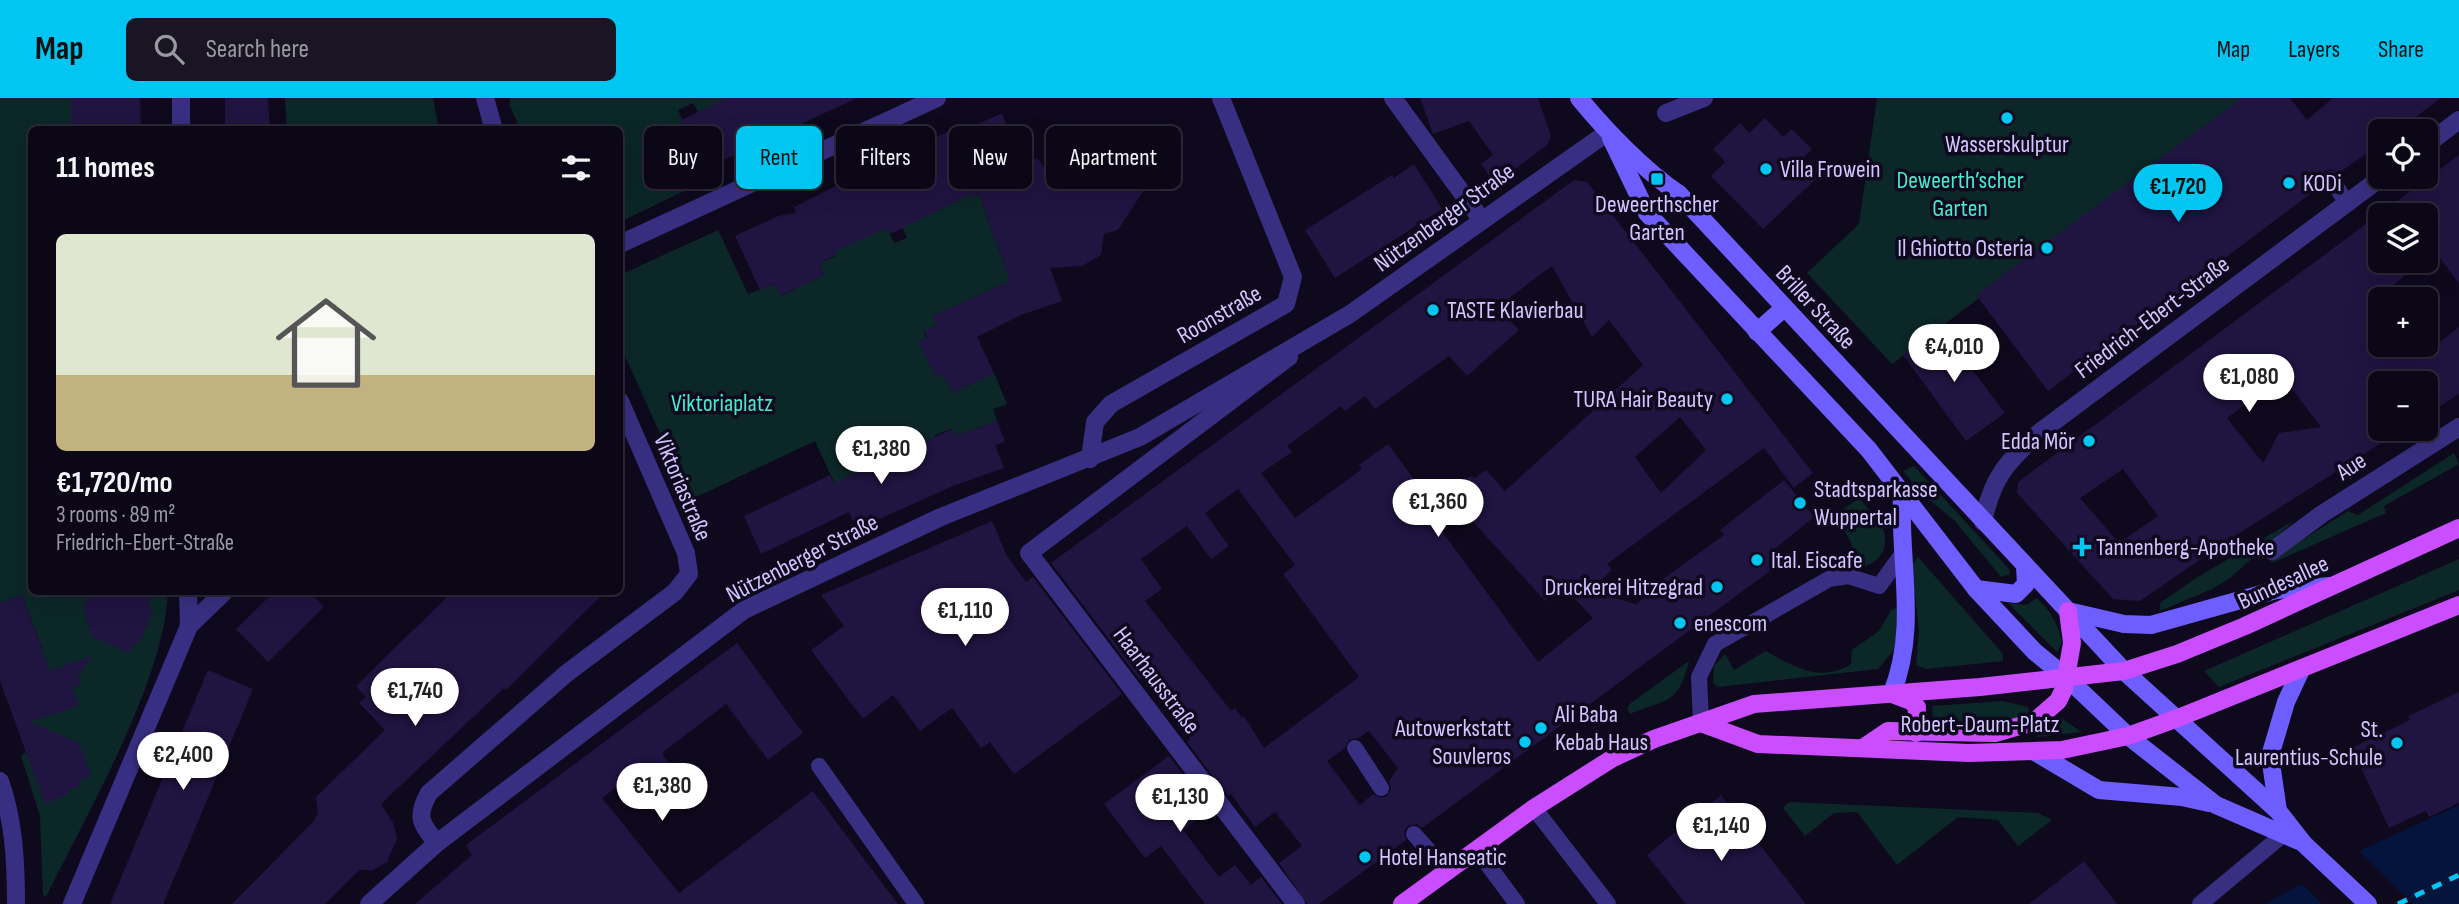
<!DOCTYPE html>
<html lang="en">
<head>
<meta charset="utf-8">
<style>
	body { margin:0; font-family:"Sofia Sans Condensed",sans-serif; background:#191523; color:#f1f3f6; height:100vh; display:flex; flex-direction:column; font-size:26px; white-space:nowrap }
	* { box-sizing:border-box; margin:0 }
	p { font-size:23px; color:#9a99a1 }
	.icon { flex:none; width:38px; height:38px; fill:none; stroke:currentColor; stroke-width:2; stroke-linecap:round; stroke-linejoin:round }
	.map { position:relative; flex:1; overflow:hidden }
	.details { position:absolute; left:28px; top:28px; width:595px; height:469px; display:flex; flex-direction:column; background:#0b0716; border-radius:10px; box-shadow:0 7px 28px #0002,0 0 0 2px #2b2835 }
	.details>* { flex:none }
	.top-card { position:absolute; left:644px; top:28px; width:665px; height:63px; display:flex; gap:14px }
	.tools { position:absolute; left:2368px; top:21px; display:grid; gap:14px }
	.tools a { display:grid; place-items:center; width:70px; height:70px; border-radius:10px; background:#0b0716; box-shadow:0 7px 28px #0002,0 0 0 2px #2b2835; font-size:35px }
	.price { position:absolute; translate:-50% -60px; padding:0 16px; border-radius:24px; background:#fff; color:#222; font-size:23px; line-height:46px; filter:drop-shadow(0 2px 4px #0008) }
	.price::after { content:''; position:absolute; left:50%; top:42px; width:21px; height:16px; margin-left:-10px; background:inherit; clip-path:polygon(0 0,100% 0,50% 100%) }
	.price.active { background:#00c6f1; color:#111 }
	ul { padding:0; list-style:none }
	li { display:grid; align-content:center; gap:14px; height:371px; padding:0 28px }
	li span { display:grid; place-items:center; height:217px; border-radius:10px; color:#555 }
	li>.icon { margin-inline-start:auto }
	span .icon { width:126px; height:126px; fill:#fffc; stroke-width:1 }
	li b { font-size:30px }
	h2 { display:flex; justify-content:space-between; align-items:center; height:84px; padding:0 28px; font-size:30px }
	.chip { padding:0 24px; border-radius:10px; background:#0b0716; box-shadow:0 7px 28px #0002,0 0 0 2px #2b2835; font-size:24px; line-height:63px }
	.chip.active { background:#00c6f1; color:#111 }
	header { display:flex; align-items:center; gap:42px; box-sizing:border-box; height:98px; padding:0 35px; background:#00c6f1; color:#111 }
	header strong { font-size:33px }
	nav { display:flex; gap:38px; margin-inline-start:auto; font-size:24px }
	.search { width:490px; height:63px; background:#191523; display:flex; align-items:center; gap:18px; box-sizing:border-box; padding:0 24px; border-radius:10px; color:#9a99a1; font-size:26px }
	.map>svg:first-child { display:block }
</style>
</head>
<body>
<header>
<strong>Map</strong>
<div class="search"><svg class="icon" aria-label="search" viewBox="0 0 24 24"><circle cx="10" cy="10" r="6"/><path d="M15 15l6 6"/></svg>Search here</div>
<nav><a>Map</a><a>Layers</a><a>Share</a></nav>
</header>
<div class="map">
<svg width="2459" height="806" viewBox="0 0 2459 806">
	<rect width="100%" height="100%" fill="#0f091e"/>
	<g fill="#0c2728">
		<path d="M0 0H71V27H84V31L32 32V494H168C164 584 87 715 46 799L43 797 40 718 21 658 25 655C32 618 28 598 0 572L42 550 22 497 0 505Z"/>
		<polygon points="285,0 433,0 439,31 287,31"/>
		<polygon points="510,0 737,0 698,14 693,5 678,12 709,81 620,124 620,32 520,31 510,8"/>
		<polygon points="1877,0 2243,0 1892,266 1807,175 1859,126"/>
		<polygon points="967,89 973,99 987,93 983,108 1010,183 933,218 937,227 924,233 936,280 943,276 953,295 994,275 1007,306 993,311 997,323 955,338 951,331 935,337 937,345 915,355 912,348 896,356 898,362 866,376 863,372 836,388 815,343 690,402 620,247 620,177 718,132 748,196 775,186 781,198 796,191 791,180 809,184 824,177 820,165 836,158 832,150 887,130 894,145 907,140 901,127"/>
		<polygon points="2454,355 2459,366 2384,408 2386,415 2272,465 2270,462 2348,413 2358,417"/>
		<polygon points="1914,368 2009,471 2010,476 2001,479 1954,422 1923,397 1903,373"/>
		<path d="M1859 400C1866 409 1879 420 1883 431 1892 454 1872 472 1851 469 1859 437 1839 438 1839 414Z"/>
		<polygon points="2295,422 2230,480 2212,491 2160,513 2160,505 2196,480"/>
		<polygon points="1918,459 2003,556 2003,563 1926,571 1916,567 1919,534 1912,467"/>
		<polygon points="2459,461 2459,492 2219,589 2204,573"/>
		<path d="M2037 500C2050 513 2059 526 2062 545L2057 554 2008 505 2026 507Z"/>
		<path d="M1897 510V548L1878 571 1718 589 1713 585 1714 568 1725 556 1734 572 1766 553C1795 569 1820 585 1851 566L1852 552 1879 533 1891 512Z"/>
		<path d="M1689 563C1678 607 1668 600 1630 616L1627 610 1631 605Z"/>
		<path d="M2003 603 2028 609 2029 614C2011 631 1957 627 1933 627L1932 608Z"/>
		<polygon points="2060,619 2081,634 2037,639 2038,634"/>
		<polygon points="1789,704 2038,715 2052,722 2018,748 1998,722 1958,719 1897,767 1857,714 1834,715 1805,738 1783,710"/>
	</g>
	<polygon fill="#04143d" points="2459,707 2459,806 2265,806 2359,753"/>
	<polygon fill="#0f091e" points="2358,752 2413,806 2322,806 2299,783"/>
	<g fill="#201441" fill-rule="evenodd">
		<polygon points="71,0 140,0 141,32 84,32 84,27 71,27"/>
		<polygon points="225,0 268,0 270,32 225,32"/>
		<polygon points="728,0 857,0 704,71 689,39 677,37 683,27 681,22"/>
		<polygon points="1420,0 1538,0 1551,38 1547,47 1495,86 1481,66 1493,57 1469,23 1433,36"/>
		<polygon points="2242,0 2290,0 2307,22 2333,0 2441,0 2397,33 2380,33 2380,46 2339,75 2331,71 2325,73 2321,81 2322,87 2048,293 1976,197"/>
		<polygon points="1002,15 1023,71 1037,60 1050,77 1083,76 1089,64 1099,70 1106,58 1148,86 1118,132 1104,136 1101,157 1082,168 1050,170 1062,203 1021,217 977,239 994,275 953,295 943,276 936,280 918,243 927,239 924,233 937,227 932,218 1010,183 979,96 972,100 971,96 890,136 887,130 834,154 836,157 820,165 824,177 780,198 775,186 760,192 735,138 778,118 796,115 794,109 907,52 956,30 961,34"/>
		<polygon points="1765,20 1783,39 1792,31 1812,51 1803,60 1820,77 1763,131 1711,78 1725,64 1713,51 1740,25 1749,35"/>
		<path d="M2459 57V185L2435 154 2426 162V117H2380V163H2424L2380 197V247H2436L2459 229V296L2426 317V285H2380V346L2230 441 2140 503 2113 501 2017 395 2018 384ZM2283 279 2321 329 2279 335 2263 365 2227 320ZM2123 371 2158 418 2119 445 2080 400Z"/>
		<polygon points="1414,66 1442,111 1335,180 1305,132 1392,77 1394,80"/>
		<path d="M1574 82 1587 84 1813 375 1794 390 1764 350 1607 466 1612 472 1590 493 1636 506 1661 487 1659 484 1724 437 1720 432 1784 382 1814 419 1773 452 1782 464 1422 730 1417 726 1408 728 1404 733 1406 742 1319 806H1307L1279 765 1302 748 1275 714 1255 729 1231 696 1228 698 1187 644 1190 641 1144 579 1140 582 1051 465ZM1552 168 1592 239 1609 222 1643 267 1505 393 1486 372 1475 380 1470 378 1447 395 1545 503 1562 487 1593 520 1538 564 1424 409 1431 404 1388 346 1359 367 1362 371 1295 420 1261 375 1292 354 1287 348 1341 308 1345 313 1365 298 1375 311 1449 258 1467 278 1519 232 1497 209ZM1680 319 1706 352 1661 395 1635 359ZM1238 391 1295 467 1283 476 1359 579 1264 650 1244 618 1242 620 1235 610 1231 613 1145 503 1162 491 1141 461 1187 428 1211 461 1229 448 1205 415ZM1369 633 1398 670 1389 683 1391 690 1387 698 1381 700 1373 696 1360 707 1327 663 1345 650 1349 642 1358 640Z"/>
		<polygon points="1940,229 2005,315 1966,343 1903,257"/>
		<polygon points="997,323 1005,344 995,347 1004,370 953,388 857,431 849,414 761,456 744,418 830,377 834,385 952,331 955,338"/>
		<polygon points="992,423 1007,458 1026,484 1033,479 1122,596 1014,676 990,644 981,650 952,610 920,633 893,597 863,621 811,552 844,528 821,497"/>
		<polygon points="91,494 140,494 152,498 149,506 152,515 140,544 132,547 129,555 92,539 83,510"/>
		<polygon points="274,494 309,494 324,509 268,564 236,531"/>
		<polygon points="452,494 605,494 506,592 504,590 381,706 393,725 397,740 387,764 373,772 359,772 325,806 232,806 313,724 318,715 316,699 385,632 359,605 366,599 356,588"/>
		<polygon points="22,497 50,573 91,558 78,580 81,587 72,590 79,607 30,624 79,645 91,678 80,682 82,687 67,693 68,696 45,706 0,583 0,505"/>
		<polygon points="737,545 803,635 768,662 726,606 662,655 669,666 644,684 637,674 602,700 679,795 813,693 898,806 415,806 472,757 466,747"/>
		<polygon points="208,572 253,591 187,750 163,806 110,806"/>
		<polygon points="2459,594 2459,705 2429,719 2426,713 2389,730 2352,650 2410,622 2408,618"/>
		<polygon points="1169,658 1210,712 1183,732 1219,779 1235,767 1251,787 1261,779 1282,806 1205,806 1161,748 1145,760 1104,706"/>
		<polygon points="1721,697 1806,806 1686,806 1647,757"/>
		<polygon points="2084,763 2117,806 2029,806"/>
	</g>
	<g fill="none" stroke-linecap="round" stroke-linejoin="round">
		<g stroke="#392f82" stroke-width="16">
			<polyline points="2331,81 2347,105"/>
			<polyline points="1701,625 1699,579 1715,546 1829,481 1848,478 1879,488 1903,455"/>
			<polyline points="1355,650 1381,690"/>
			<polyline points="819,668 916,806"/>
			<polyline points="1534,710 1608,806"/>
			<polyline points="1414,736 1448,774"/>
			<polyline points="1477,752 1517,806"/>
			<polyline points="2200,806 2284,736"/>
		</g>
		<g stroke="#392f82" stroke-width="18">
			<polyline points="181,0 181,32"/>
			<polyline points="485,0 494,32"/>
			<polyline points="1393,0 1481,121"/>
			<polyline points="1666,15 1704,0"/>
			<polyline points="2426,47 2459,22"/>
			<polyline points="620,146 937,0"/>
			<polyline points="1289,259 1029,455 1296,806"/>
			<polyline points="1090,361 1095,324 1111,306 1286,206 1293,179 1221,0"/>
			<path d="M1983 424C1992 380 2007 363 2040 334L2382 79"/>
			<polyline points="2272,453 2322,416 2459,329"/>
			<polyline points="188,494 189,528"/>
			<path d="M0 683C14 723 16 764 16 806"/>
			<path d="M437 745C420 725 416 718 429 695L567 575 675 494 689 476 686 455 620 303"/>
			<polyline points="72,806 189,528 224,494"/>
		</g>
		<polyline stroke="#392f82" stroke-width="18" points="369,806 437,745 744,512 941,419 1140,339 1350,216 1608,34"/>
		<g stroke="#6e5dff" stroke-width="18">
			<path d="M1579 0C1605 32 1645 73 1679 96L2124 573 2278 713 2304 746 2368 806"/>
			<polyline points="1611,40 1647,115 1869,352 1976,491 2035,554 2067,580 2128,638 2216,707 2299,743"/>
			<polyline points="1757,234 1784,210"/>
			<polyline points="1976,491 2016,496 2026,486 2025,469"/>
			<polyline points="2068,513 2124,526 2151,527 2276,492 2331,488"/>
			<path d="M1892 595C1918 530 1899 465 1902 398"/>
			<polyline points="2035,654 2099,692 2182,699 2209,705"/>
			<polyline points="2278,713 2270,658 2286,604 2300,574"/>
		</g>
		<g stroke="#ca4dff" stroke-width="18">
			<polyline points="1895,597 1911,603 1917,609 1916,635"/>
			<polyline points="1701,625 1758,646 1969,655 2062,652 2128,638 2178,620 2459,507"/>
			<polyline points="1863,650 1888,633 1995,635 2034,624 2058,603 2064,591 2072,545 2068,513"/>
			<polyline points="1402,806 1534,710 1613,660 1654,641 1754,606 1980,589 2124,573 2177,556 2245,528 2459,430"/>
		</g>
		<polyline stroke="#00c6f1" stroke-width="5" stroke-dasharray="10 9" stroke-linecap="butt" points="2398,806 2459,777"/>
	</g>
	<g fill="#00c6f1" stroke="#0f091e" stroke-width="2.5">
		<circle cx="2007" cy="20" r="7"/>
		<circle cx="1766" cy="71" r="7"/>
		<rect x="1650" y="74" width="14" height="14" rx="3.5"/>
		<circle cx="2289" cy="85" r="7"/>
		<circle cx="2047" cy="150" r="7"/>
		<circle cx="1433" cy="212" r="7"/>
		<circle cx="1727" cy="301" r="7"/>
		<circle cx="2089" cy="343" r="7"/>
		<circle cx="1800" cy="405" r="7"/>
		<path d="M2078.5 438.5h7v7h7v7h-7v7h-7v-7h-7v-7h7z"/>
		<circle cx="1757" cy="462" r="7"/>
		<circle cx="1717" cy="489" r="7"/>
		<circle cx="1680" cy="525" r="7"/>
		<circle cx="1541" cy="630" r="7"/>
		<circle cx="1525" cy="644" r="7"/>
		<circle cx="2397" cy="645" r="7"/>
		<circle cx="1365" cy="759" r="7"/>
	</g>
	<g text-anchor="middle" stroke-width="7" stroke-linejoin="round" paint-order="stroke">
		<g font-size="24" fill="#d1c6ff" stroke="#0f091e" text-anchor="start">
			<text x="2007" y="54" text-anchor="middle">Wasserskulptur</text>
			<text x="1780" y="79">Villa Frowein</text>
			<text x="2303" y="93">KODi</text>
			<text x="1657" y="114" text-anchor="middle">Deweerthscher<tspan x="1657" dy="28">Garten</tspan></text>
			<text x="2033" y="158" text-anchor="end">Il Ghiotto Osteria</text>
			<text x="1447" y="220">TASTE Klavierbau</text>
			<text x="1713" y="309" text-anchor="end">TURA Hair Beauty</text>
			<text x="2075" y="351" text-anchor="end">Edda Mör</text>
			<text x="1814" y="399">Stadtsparkasse<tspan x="1814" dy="28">Wuppertal</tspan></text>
			<text x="2096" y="457">Tannenberg-Apotheke</text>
			<text x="1771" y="470">Ital. Eiscafe</text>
			<text x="1703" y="497" text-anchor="end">Druckerei Hitzegrad</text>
			<text x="1694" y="533">enescom</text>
			<text x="1555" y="624">Ali Baba<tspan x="1555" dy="28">Kebab Haus</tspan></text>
			<text x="1511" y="638" text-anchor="end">Autowerkstatt<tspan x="1511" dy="28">Souvleros</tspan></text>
			<text x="2383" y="639" text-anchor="end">St.<tspan x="2383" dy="28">Laurentius-Schule</tspan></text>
			<text x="1379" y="767">Hotel Hanseatic</text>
		</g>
		<g font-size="24" fill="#46ebcf" stroke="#0f091e">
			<text x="1960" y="90">Deweerth’scher<tspan x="1960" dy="28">Garten</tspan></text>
			<text x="722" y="313">Viktoriaplatz</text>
		</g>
		<g font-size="24" fill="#d1c6ff" stroke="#0f091e">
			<text transform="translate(1444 119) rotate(-36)" y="8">Nützenberger Straße</text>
			<text transform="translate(1816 209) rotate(47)" y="8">Briller Straße</text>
			<text transform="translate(1219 216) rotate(-30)" y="8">Roonstraße</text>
			<text transform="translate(2152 219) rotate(-37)" y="8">Friedrich-Ebert-Straße</text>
			<text transform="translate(2351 368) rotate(-33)" y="8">Aue</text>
			<text transform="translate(683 389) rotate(67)" y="8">Viktoriastraße</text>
			<text transform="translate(802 460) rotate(-27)" y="8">Nützenberger Straße</text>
			<text transform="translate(2283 484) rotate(-25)" y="8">Bundesallee</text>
			<text transform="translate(1157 582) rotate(53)" y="8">Haarhausstraße</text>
			<text x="1980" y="634">Robert-Daum-Platz</text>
		</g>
	</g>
</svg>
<div class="tools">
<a><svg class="icon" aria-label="locate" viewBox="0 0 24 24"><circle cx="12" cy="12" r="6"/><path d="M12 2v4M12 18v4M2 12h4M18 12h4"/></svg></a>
<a><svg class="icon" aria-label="layers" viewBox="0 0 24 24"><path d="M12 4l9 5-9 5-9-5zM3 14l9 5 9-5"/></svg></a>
<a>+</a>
<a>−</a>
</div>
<b class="price active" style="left:2178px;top:126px">€1,720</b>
<b class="price" style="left:1954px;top:286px">€4,010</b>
<b class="price" style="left:2249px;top:316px">€1,080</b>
<b class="price" style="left:881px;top:388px">€1,380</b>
<b class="price" style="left:1438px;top:441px">€1,360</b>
<b class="price" style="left:965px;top:550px">€1,110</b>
<b class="price" style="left:415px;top:630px">€1,740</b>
<b class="price" style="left:183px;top:694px">€2,400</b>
<b class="price" style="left:662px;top:725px">€1,380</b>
<b class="price" style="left:1180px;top:736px">€1,130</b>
<b class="price" style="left:1721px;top:765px">€1,140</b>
<div class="top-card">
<a class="chip">Buy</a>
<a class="chip active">Rent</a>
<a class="chip">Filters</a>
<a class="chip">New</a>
<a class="chip">Apartment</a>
</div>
<section class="details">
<h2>11 homes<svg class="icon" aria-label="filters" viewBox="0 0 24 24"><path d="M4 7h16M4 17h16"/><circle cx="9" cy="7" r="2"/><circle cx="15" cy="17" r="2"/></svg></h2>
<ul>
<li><span style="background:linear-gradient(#dfe7d0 65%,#c2b280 0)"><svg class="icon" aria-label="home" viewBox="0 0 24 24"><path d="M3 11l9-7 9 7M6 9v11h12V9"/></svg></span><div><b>€1,720/mo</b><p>3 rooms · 89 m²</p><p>Friedrich-Ebert-Straße</p></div></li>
</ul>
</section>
</div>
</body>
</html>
